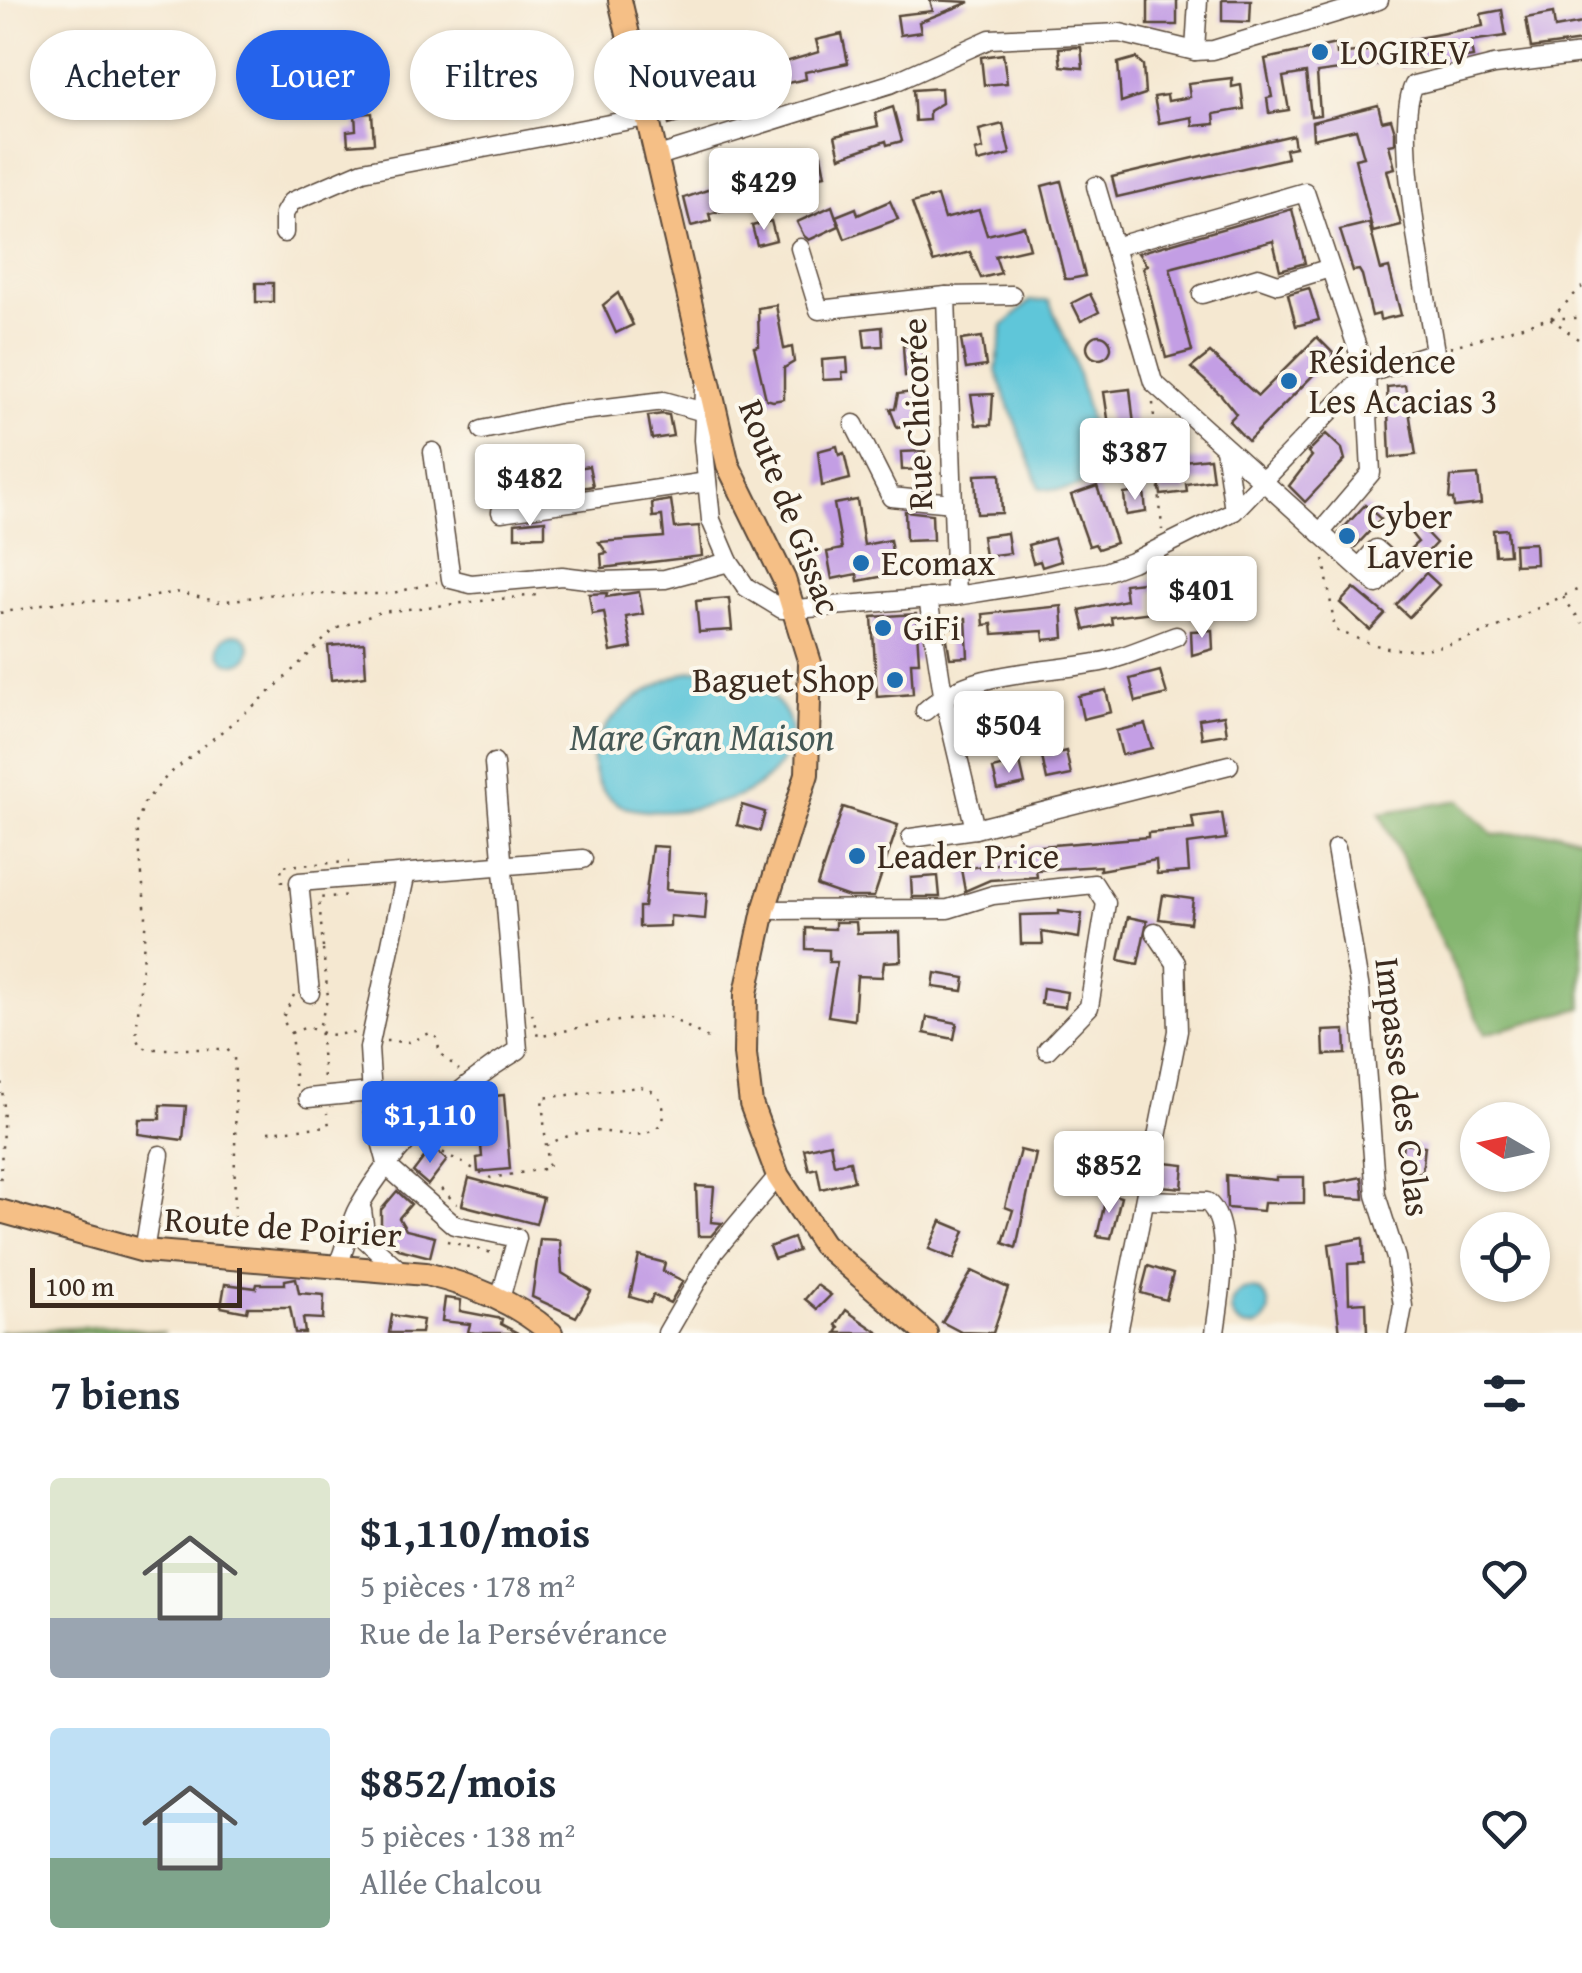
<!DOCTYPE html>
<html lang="fr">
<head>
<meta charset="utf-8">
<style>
	body { margin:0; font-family:"Gentium Book Plus",serif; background:#f2f2f3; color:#1f2937; height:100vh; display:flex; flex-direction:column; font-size:38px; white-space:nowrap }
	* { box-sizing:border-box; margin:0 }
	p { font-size:32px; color:#747a83 }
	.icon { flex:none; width:55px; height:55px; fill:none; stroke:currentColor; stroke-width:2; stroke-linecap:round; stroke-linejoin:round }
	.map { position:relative; height:1333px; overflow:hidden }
	.drawer { display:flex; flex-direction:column; background:#fff; flex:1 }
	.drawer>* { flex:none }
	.top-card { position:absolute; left:30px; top:30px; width:1000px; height:90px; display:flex; gap:20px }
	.needle { width:65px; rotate:279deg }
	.controls { position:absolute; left:1460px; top:1102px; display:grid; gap:20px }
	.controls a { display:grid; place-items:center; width:90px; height:90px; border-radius:50%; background:#fff; box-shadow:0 2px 8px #0004; font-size:50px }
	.scale { position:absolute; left:30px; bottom:25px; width:212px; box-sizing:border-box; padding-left:10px; border:5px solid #3b2a1e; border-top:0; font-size:28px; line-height:35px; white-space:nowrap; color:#3b2a1e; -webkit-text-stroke:8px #fbf7ec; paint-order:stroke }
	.price { position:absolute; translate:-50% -85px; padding:0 22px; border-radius:10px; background:#fff; color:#222; font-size:32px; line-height:65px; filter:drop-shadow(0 2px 5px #0008) }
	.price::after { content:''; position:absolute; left:50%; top:60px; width:30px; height:22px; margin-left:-15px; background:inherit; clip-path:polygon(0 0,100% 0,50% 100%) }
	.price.on { background:#2563eb; color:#fff }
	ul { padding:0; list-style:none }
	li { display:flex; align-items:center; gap:30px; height:250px; padding:0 50px }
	li span { display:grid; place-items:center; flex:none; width:280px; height:200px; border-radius:10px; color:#555 }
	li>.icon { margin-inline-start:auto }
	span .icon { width:120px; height:120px; fill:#fffc; stroke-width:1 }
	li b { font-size:42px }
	h2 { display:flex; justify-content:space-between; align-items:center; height:120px; padding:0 50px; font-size:42px }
	.chip { padding:0 35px; border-radius:45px; background:#fff; box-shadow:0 2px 8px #0004; font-size:35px; line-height:90px }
	.chip.on { background:#2563eb; color:#fff }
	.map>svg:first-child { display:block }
</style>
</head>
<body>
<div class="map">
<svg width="1582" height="1333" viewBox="0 0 1582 1333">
	<rect width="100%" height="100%" fill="#fbf7ec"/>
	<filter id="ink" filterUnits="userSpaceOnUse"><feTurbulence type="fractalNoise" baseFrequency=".01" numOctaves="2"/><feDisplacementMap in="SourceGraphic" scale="20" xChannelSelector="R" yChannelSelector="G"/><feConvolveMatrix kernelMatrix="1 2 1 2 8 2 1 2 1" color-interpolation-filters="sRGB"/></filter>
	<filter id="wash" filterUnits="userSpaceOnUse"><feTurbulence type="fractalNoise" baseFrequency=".0048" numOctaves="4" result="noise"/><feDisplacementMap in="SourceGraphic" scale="40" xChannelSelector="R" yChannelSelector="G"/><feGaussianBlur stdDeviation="2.25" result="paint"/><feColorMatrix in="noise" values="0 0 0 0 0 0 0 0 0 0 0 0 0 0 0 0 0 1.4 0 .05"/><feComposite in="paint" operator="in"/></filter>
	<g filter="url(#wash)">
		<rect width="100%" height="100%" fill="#f5e8d1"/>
		<g fill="#83b56e" stroke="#5f7046" stroke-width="2.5">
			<polygon points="1460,800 1493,835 1557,832 1582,839 1582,1008 1485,1034 1380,813"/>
			<polygon points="114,1326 165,1333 0,1333 0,1332"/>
		</g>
		<g fill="#5ec6d9" stroke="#4c787c" stroke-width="2.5">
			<path d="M1030 301H1049L1074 359 1103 470C1083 488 1067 493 1040 488L996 371 1003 326Z"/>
			<circle cx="235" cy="649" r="15"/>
			<path d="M725 669C743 673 755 683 770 695 816 731 778 782 734 798 701 809 663 816 628 808 614 804 601 792 596 778 577 729 648 685 687 672 699 669 712 669 725 669Z"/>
			<circle cx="1250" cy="1308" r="19"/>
		</g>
		<g id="blocks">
			<g fill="#c39ee4">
				<polygon points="930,0 970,2 919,22 921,32 900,35 897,15 933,11"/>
				<rect x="1148" y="0" width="29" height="25"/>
				<polygon points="1222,0 1251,0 1250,22 1222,21"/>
				<polygon points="1502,10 1506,36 1470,41 1473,57 1401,68 1396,42 1483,26 1481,14"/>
				<polygon points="1553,13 1555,28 1582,23 1582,41 1531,48 1526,18"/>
				<polygon points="842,34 848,63 805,72 806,79 769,87 730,102 731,107 669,125 662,93 679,89 681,98 744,83 742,75 819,52 816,40"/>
				<polygon points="1336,44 1337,54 1376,50 1377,65 1317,73 1320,115 1311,116 1306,73 1283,77 1289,110 1269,113 1267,98 1272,97 1265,59"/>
				<polygon points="1081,47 1083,68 1061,66 1059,48"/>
				<polygon points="1003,54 1007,83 984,85 981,57"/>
				<polygon points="1136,58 1143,65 1145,94 1121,102 1118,63"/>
				<polygon points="471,65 477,94 450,99 445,70"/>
				<polygon points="1232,78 1232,87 1241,85 1244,109 1214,114 1215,124 1193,126 1192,117 1159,123 1154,97 1167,95 1168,101 1190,97 1188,83"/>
				<polygon points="941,88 942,103 929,111 929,120 915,121 913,90"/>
				<polygon points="1378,105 1382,121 1391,119 1395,132 1395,144 1389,145 1395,168 1387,170 1401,225 1373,232 1355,159 1364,157 1356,129 1313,139 1312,122"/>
				<polygon points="893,107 902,141 887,145 886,141 840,157 835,136 878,126 875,113"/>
				<polygon points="372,113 374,143 348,145 347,131 356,130 355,114"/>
				<polygon points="1003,124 1010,154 978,162 975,151 983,149 979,130"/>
				<polygon points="1293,135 1295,147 1285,149 1287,158 1117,197 1112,177"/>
				<polygon points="778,150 781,164 821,155 825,175 801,180 799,171 770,178 764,166 755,170 751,156"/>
				<polygon points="745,177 748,204 709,214 711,221 691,226 684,198"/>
				<polygon points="1061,181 1085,276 1070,279 1065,279 1042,186"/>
				<polygon points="937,196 944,219 979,210 987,235 1024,226 1030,248 995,256 1001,273 981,278 970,252 933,262 912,203"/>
				<polygon points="890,201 898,219 845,239 836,216 856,208 858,215"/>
				<polygon points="832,206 839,226 809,240 804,236 797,222"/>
				<polygon points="1292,209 1305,263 1280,270 1273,241 1170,268 1192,351 1166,358 1143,267 1147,265 1138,253"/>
				<polygon points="771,221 776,240 757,245 752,226"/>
				<polygon points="1369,223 1381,270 1389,268 1401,315 1380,320 1379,314 1372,316 1362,275 1359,270 1353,271 1340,230"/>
				<rect x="256" y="283" width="17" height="19"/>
				<polygon points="1309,288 1319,320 1296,326 1288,294"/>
				<polygon points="618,293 633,325 616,333 603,305"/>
				<polygon points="1090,294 1099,312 1081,321 1072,303"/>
				<polygon points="776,305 784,349 792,347 794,362 784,368 784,399 773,401 766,399 754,347 759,346 758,308"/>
				<polygon points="882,327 883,346 865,347 863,329"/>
				<circle cx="1099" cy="347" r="12"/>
				<polygon points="982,337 986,366 966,369 961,340"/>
				<polygon points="1317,337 1334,354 1248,441 1229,421 1236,414 1221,395 1191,368 1210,353 1258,396"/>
				<polygon points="922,345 924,374 905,376 903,346"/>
				<polygon points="847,358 848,372 842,372 843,379 823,380 822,360"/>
				<polygon points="1405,385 1416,455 1390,458 1387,387"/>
				<polygon points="1130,389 1139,469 1116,472 1104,392"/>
				<polygon points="912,392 913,398 918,397 922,423 897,427 890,409 895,409 898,394"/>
				<polygon points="993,394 991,425 976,425 971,395"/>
				<polygon points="663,414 669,415 673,436 652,439 648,416"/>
				<polygon points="1326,434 1342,449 1345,460 1305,502 1289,486 1312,456 1308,452"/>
				<polygon points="837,446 839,455 844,453 850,479 822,486 818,451"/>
				<polygon points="925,451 926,469 902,470 901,452"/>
				<polygon points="1210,458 1213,480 1186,484 1187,492 1161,495 1158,473 1185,470 1183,461"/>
				<polygon points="589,466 593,486 575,489 571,469"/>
				<polygon points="1000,474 1002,513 977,514 975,475"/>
				<polygon points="1478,475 1481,504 1454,507 1453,499 1449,499 1451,477"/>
				<polygon points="1097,486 1116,543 1098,549 1095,544 1089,546 1071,495"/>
				<polygon points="1144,491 1146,512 1126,515 1124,494"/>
				<polygon points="671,500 675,528 699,526 702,556 602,568 601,554 607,553 599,542 664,537 662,516 653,517 652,503"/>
				<polygon points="857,500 864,545 890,540 896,574 858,581 857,574 832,579 827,552 842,549 834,504"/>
				<polygon points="1365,505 1381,519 1355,547 1339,533"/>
				<polygon points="905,511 932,514 933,540 906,541"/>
				<polygon points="545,520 545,536 515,537 515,523"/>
				<polygon points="1417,523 1436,543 1422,558 1411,548 1418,542 1410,532"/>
				<polygon points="1507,529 1509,554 1495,555 1493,530"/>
				<polygon points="1007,533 1010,553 985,556 982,536"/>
				<polygon points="1054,538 1061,561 1042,567 1040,561 1033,563 1028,545"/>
				<polygon points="1535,543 1536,564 1515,565 1514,544"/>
				<polygon points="1209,567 1212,591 1182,595 1181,590 1175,591 1172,571"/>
				<polygon points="1426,573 1439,585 1409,617 1396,605"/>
				<polygon points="1171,579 1172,589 1151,591 1153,612 1111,617 1112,624 1085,630 1080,610 1126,600 1124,584"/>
				<polygon points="1354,588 1385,614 1370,630 1340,603"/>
				<polygon points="639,592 643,614 626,617 632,648 611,652 604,612 592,614 589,594 607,593 606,597"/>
				<polygon points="729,598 732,630 699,632 696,601"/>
				<polygon points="1062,606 1064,638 1044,640 1043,631 993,634 992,624 984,625 983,614"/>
				<polygon points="916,614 919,662 911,662 913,694 877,697 872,617"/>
				<polygon points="954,618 966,618 968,657 950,658 945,627 955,627"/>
				<polygon points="1212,630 1213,649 1192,655 1191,631"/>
				<polygon points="364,643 366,676 331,680 328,646"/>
				<polygon points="1160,671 1167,694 1136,702 1130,679"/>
				<polygon points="1106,690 1111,712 1083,719 1078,696"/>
				<polygon points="1052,705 1053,726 1028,728 1026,707"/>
				<polygon points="994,715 997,743 970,746 966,719"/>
				<polygon points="1224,715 1227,734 1202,738 1199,719"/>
				<polygon points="1145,724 1152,748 1122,755 1116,731"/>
				<polygon points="1066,751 1071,775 1047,780 1042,757"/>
				<polygon points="1020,762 1025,784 998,790 993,769"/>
				<polygon points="742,805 765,812 760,831 737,825"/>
				<polygon points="843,807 898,825 874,897 849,897 817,886"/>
				<polygon points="1222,813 1226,839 1187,844 1189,872 1157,874 1156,860 1100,870 1100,866 1036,870 1037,877 990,880 965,891 961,869 1005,863 1004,849 1148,837 1148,833 1194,829 1192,817"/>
				<polygon points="652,846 668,847 666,890 707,893 705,919 670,916 670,926 639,927 639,907 644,907"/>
				<polygon points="938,876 940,897 912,897 911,878"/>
				<polygon points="1163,895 1193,899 1190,923 1159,919"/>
				<polygon points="1059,911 1082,914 1079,938 1042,932 1043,944 1021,944 1020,915 1059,914"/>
				<polygon points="1128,917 1147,921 1138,964 1119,960"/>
				<polygon points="835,922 856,922 857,933 900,932 901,961 884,962 882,977 857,976 854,1020 828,1016 837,962 829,962 829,950 806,949 806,928 835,929"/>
				<polygon points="935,973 965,978 963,991 933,987"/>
				<polygon points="1043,988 1067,992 1065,1007 1041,1004"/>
				<polygon points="927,1017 957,1023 954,1039 924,1033"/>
				<polygon points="1345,1030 1346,1054 1324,1055 1323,1031"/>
				<polygon points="504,1095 510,1169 478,1172 477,1158 482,1157 477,1098"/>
				<polygon points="160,1105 186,1106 183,1140 138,1134 139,1119 160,1119"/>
				<polygon points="830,1143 834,1164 850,1161 854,1181 821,1189 817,1168 809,1170 804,1149"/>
				<polygon points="1403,1143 1425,1146 1422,1173 1400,1170"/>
				<polygon points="432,1147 447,1160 428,1185 413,1172"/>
				<polygon points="1020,1150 1036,1154 1016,1248 1003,1243 1013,1210 1005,1207"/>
				<polygon points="1108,1153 1130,1159 1126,1172 1104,1167"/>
				<polygon points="1165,1163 1184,1165 1182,1188 1160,1186"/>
				<polygon points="1226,1175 1276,1180 1276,1177 1304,1177 1304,1203 1264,1203 1263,1211 1227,1208"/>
				<polygon points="1362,1177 1364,1199 1326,1197 1325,1184"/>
				<polygon points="469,1178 543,1198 536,1224 462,1205"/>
				<polygon points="696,1186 714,1187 711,1222 722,1223 711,1236 698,1236"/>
				<polygon points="397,1191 411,1204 399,1218 406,1230 435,1237 430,1257 399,1249 381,1234 381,1210"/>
				<polygon points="1107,1193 1121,1197 1111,1238 1097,1236"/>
				<polygon points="941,1221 965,1231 954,1259 929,1249"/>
				<polygon points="793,1238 798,1251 774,1259 769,1247"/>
				<polygon points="1363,1238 1364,1263 1348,1264 1349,1303 1366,1302 1367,1333 1340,1333 1329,1244"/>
				<polygon points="540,1239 560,1240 562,1273 591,1291 576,1317 532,1297"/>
				<polygon points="639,1256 665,1263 663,1271 683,1281 670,1303 653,1295 650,1303 630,1297"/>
				<polygon points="1148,1266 1173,1274 1166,1300 1141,1293"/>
				<polygon points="972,1271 1008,1288 993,1333 961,1332 942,1322"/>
				<polygon points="296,1278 299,1293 324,1295 323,1319 303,1318 305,1333 295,1333 290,1307 248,1307 247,1312 221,1307 225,1284 256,1288 257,1284 285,1284 285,1280"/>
				<polygon points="817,1285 831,1295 817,1309 805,1299"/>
				<polygon points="445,1298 461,1300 460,1311 502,1319 501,1324 518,1333 475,1333 468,1332 470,1324 442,1321"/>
				<polygon points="846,1310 857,1318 879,1333 836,1333 839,1328 836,1325"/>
				<polygon points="392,1315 423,1320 421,1333 389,1333"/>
			</g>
		</g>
	</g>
	<g filter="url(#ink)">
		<use href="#blocks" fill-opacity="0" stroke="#574639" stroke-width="2.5"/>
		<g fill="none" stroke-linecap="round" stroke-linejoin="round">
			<g stroke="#574639" stroke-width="21">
				<g id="minor">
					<polyline points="1195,51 1198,0"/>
					<polyline points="655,157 890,84 990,39 1120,33 1195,51 1213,50 1379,0"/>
					<polyline points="1096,186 1114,247"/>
					<polyline points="284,233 284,214 291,202 363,171 646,117"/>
					<polyline points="800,248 819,310 946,296"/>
					<polyline points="1202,294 1258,277 1278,284 1330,268"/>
					<path d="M705 387 703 440 711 520 729 562 746 587 782 609H796L956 596 1105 572 1132 562 1234 511 1366 374 1435 352C1427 298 1392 127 1414 85L1494 65 1582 54"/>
					<polyline points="854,424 891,497 953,503"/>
					<polyline points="482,430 557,414 664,401 704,412"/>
					<polyline points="1225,448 1234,511"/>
					<polyline points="433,452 451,579 471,584 562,576 603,581 665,579 729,562"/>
					<polyline points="501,512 707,482"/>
					<polyline points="1320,533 1371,473 1366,374 1305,192 1114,247 1153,382 1377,584 1394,565 1376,549 1359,568"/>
					<polyline points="956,596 946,296 1012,295"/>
					<polyline points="928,598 943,694 975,829"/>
					<path d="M925 711C974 666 1048 675 1110 660 1132 654 1154 644 1176 636"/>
					<polyline points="911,838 975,829 1229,765"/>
					<polyline points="1336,848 1360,990 1376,1195 1396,1258 1403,1306 1398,1333"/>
					<polyline points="405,877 369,1048 373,1112 388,1167 454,1225 517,1238 500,1299"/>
					<polyline points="764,910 948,909 993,895 1094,884 1106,903 1089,1007 1047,1050"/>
					<polyline points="310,993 299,882 583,859"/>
					<polyline points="308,1098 371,1092"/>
					<path d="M1148 1200 1207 1202C1235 1225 1219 1299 1215 1333"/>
					<polyline points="362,1210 366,1240 399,1270"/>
					<polyline points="144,1251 160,1155"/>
					<path d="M337 1266C347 1248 349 1223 358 1208 395 1143 456 1088 518 1050L494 763"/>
					<polyline points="667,1333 714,1252 778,1176"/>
					<polyline points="1118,1333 1178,1031 1176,963 1155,932"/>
				</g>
			</g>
			<g stroke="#574639" stroke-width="26">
				<g id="major">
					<polyline points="620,0 728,465 784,579 810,663 807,774 764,910 746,993 745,1054 751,1104 778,1176 823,1244 926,1333"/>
					<path d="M0 1211 144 1251 426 1274C473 1286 514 1301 551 1333"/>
				</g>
			</g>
			<g stroke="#574639" stroke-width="2.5" stroke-dasharray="2.5 8" stroke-linecap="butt">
				<polyline points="1551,318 1582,287"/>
				<polyline points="1552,318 1582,318"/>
				<polyline points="1450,347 1550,318 1582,342"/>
				<polyline points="1153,403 1162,530"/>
				<path d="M1324 559 1335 630C1352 636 1371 645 1388 648 1456 659 1522 612 1582 588"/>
				<polyline points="1563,597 1582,623"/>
				<polyline points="0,613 64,601 130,601 176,592 220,602 274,594 389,594 437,582"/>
				<polyline points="282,883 281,866 349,862"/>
				<polyline points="323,948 319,898 351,895"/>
				<polyline points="323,950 328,997 320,1024 324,1080"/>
				<polyline points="294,995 282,1019 291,1033 296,1086"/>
				<polyline points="532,1013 538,1037 599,1023 667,1016 708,1038"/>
				<polyline points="291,1033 307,1027 328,1035 354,1033"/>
				<polyline points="386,1041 411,1042 430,1033 438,1039 439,1052 459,1070"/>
				<polyline points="0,1072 4,1107 0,1187"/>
				<polyline points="268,1132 329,1126 327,1113"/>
				<path d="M432 1135 440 1151 491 1178 549 1168 546 1145C562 1138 576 1132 593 1131 619 1131 643 1144 663 1122 666 1102 659 1091 640 1087L542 1098 546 1145"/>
				<polyline points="441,1189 457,1204"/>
				<path d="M236 1239C232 1178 238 1119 234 1058L227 1049H148L140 1046 136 1037 146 916 137 824 144 803 167 776 268 694 335 629 381 612 537 595"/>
				<polyline points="447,1241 492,1253 493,1249"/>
			</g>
			<use href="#minor" stroke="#fff" stroke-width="18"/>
			<use href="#major" stroke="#f5bf86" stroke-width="22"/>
		</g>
	</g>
	<g fill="#1f6fb2" stroke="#fbf7ec" stroke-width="4">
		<circle cx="1320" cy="52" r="10"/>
		<circle cx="1289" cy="381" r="10"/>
		<circle cx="1347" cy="536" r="10"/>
		<circle cx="861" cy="563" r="10"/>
		<circle cx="883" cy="628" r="10"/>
		<circle cx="895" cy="680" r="10"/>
		<circle cx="857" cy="856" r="10"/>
	</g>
	<g text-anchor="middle" stroke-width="8" stroke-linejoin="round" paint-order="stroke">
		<g font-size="35" fill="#3b2a1e" stroke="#fbf7ec" text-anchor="start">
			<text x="1340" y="64">LOGIREV</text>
			<text x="1309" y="373">Résidence<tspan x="1309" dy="40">Les Acacias 3</tspan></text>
			<text x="1367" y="528">Cyber<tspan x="1367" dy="40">Laverie</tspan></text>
			<text x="881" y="575">Ecomax</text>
			<text x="903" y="640">GiFi</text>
			<text x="875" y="692" text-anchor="end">Baguet Shop</text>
			<text x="877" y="868">Leader Price</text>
		</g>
		<g font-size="35" fill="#3b2a1e" stroke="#fbf7ec">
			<text transform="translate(917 414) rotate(-92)" y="12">Rue Chicorée</text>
			<text transform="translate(790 507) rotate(69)" y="12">Route de Gissac</text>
			<text transform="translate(1403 1087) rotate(83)" y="12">Impasse des Colas</text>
			<text transform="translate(283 1227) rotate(4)" y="12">Route de Poirier</text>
		</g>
		<g font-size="38" font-style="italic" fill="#465956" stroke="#fbf7ec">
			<text x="702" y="750">Mare Gran Maison</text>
		</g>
	</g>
</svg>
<div class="controls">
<a><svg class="needle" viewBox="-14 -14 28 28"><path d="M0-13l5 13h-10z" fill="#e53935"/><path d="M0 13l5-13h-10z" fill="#747a83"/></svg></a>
<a><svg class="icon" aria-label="locate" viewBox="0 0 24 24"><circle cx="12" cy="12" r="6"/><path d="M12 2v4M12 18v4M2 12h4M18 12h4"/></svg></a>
</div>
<div class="scale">100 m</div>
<b class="price" style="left:764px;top:233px">$429</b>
<b class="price" style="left:1135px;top:503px">$387</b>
<b class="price" style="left:530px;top:529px">$482</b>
<b class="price" style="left:1202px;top:641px">$401</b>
<b class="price" style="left:1009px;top:776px">$504</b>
<b class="price on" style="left:430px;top:1166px">$1,110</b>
<b class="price" style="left:1109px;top:1216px">$852</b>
<div class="top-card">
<a class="chip">Acheter</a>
<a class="chip on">Louer</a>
<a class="chip">Filtres</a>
<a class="chip">Nouveau</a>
</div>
</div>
<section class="drawer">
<h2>7 biens<svg class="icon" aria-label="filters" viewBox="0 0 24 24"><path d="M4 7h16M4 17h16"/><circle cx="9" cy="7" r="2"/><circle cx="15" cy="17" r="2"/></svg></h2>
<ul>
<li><span style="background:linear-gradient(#dfe7d0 70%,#9aa5b1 0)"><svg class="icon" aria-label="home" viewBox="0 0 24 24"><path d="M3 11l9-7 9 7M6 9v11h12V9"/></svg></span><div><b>$1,110/mois</b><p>5 pièces · 178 m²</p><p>Rue de la Persévérance</p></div><svg class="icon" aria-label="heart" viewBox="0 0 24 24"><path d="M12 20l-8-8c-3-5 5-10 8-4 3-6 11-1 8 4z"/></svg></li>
<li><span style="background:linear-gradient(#bfe0f5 65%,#7fa58c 0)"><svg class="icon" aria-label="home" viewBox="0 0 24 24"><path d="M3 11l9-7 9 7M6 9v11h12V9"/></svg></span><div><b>$852/mois</b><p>5 pièces · 138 m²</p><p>Allée Chalcou</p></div><svg class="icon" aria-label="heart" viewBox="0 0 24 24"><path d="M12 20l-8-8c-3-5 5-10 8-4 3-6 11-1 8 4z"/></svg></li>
</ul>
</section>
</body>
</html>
